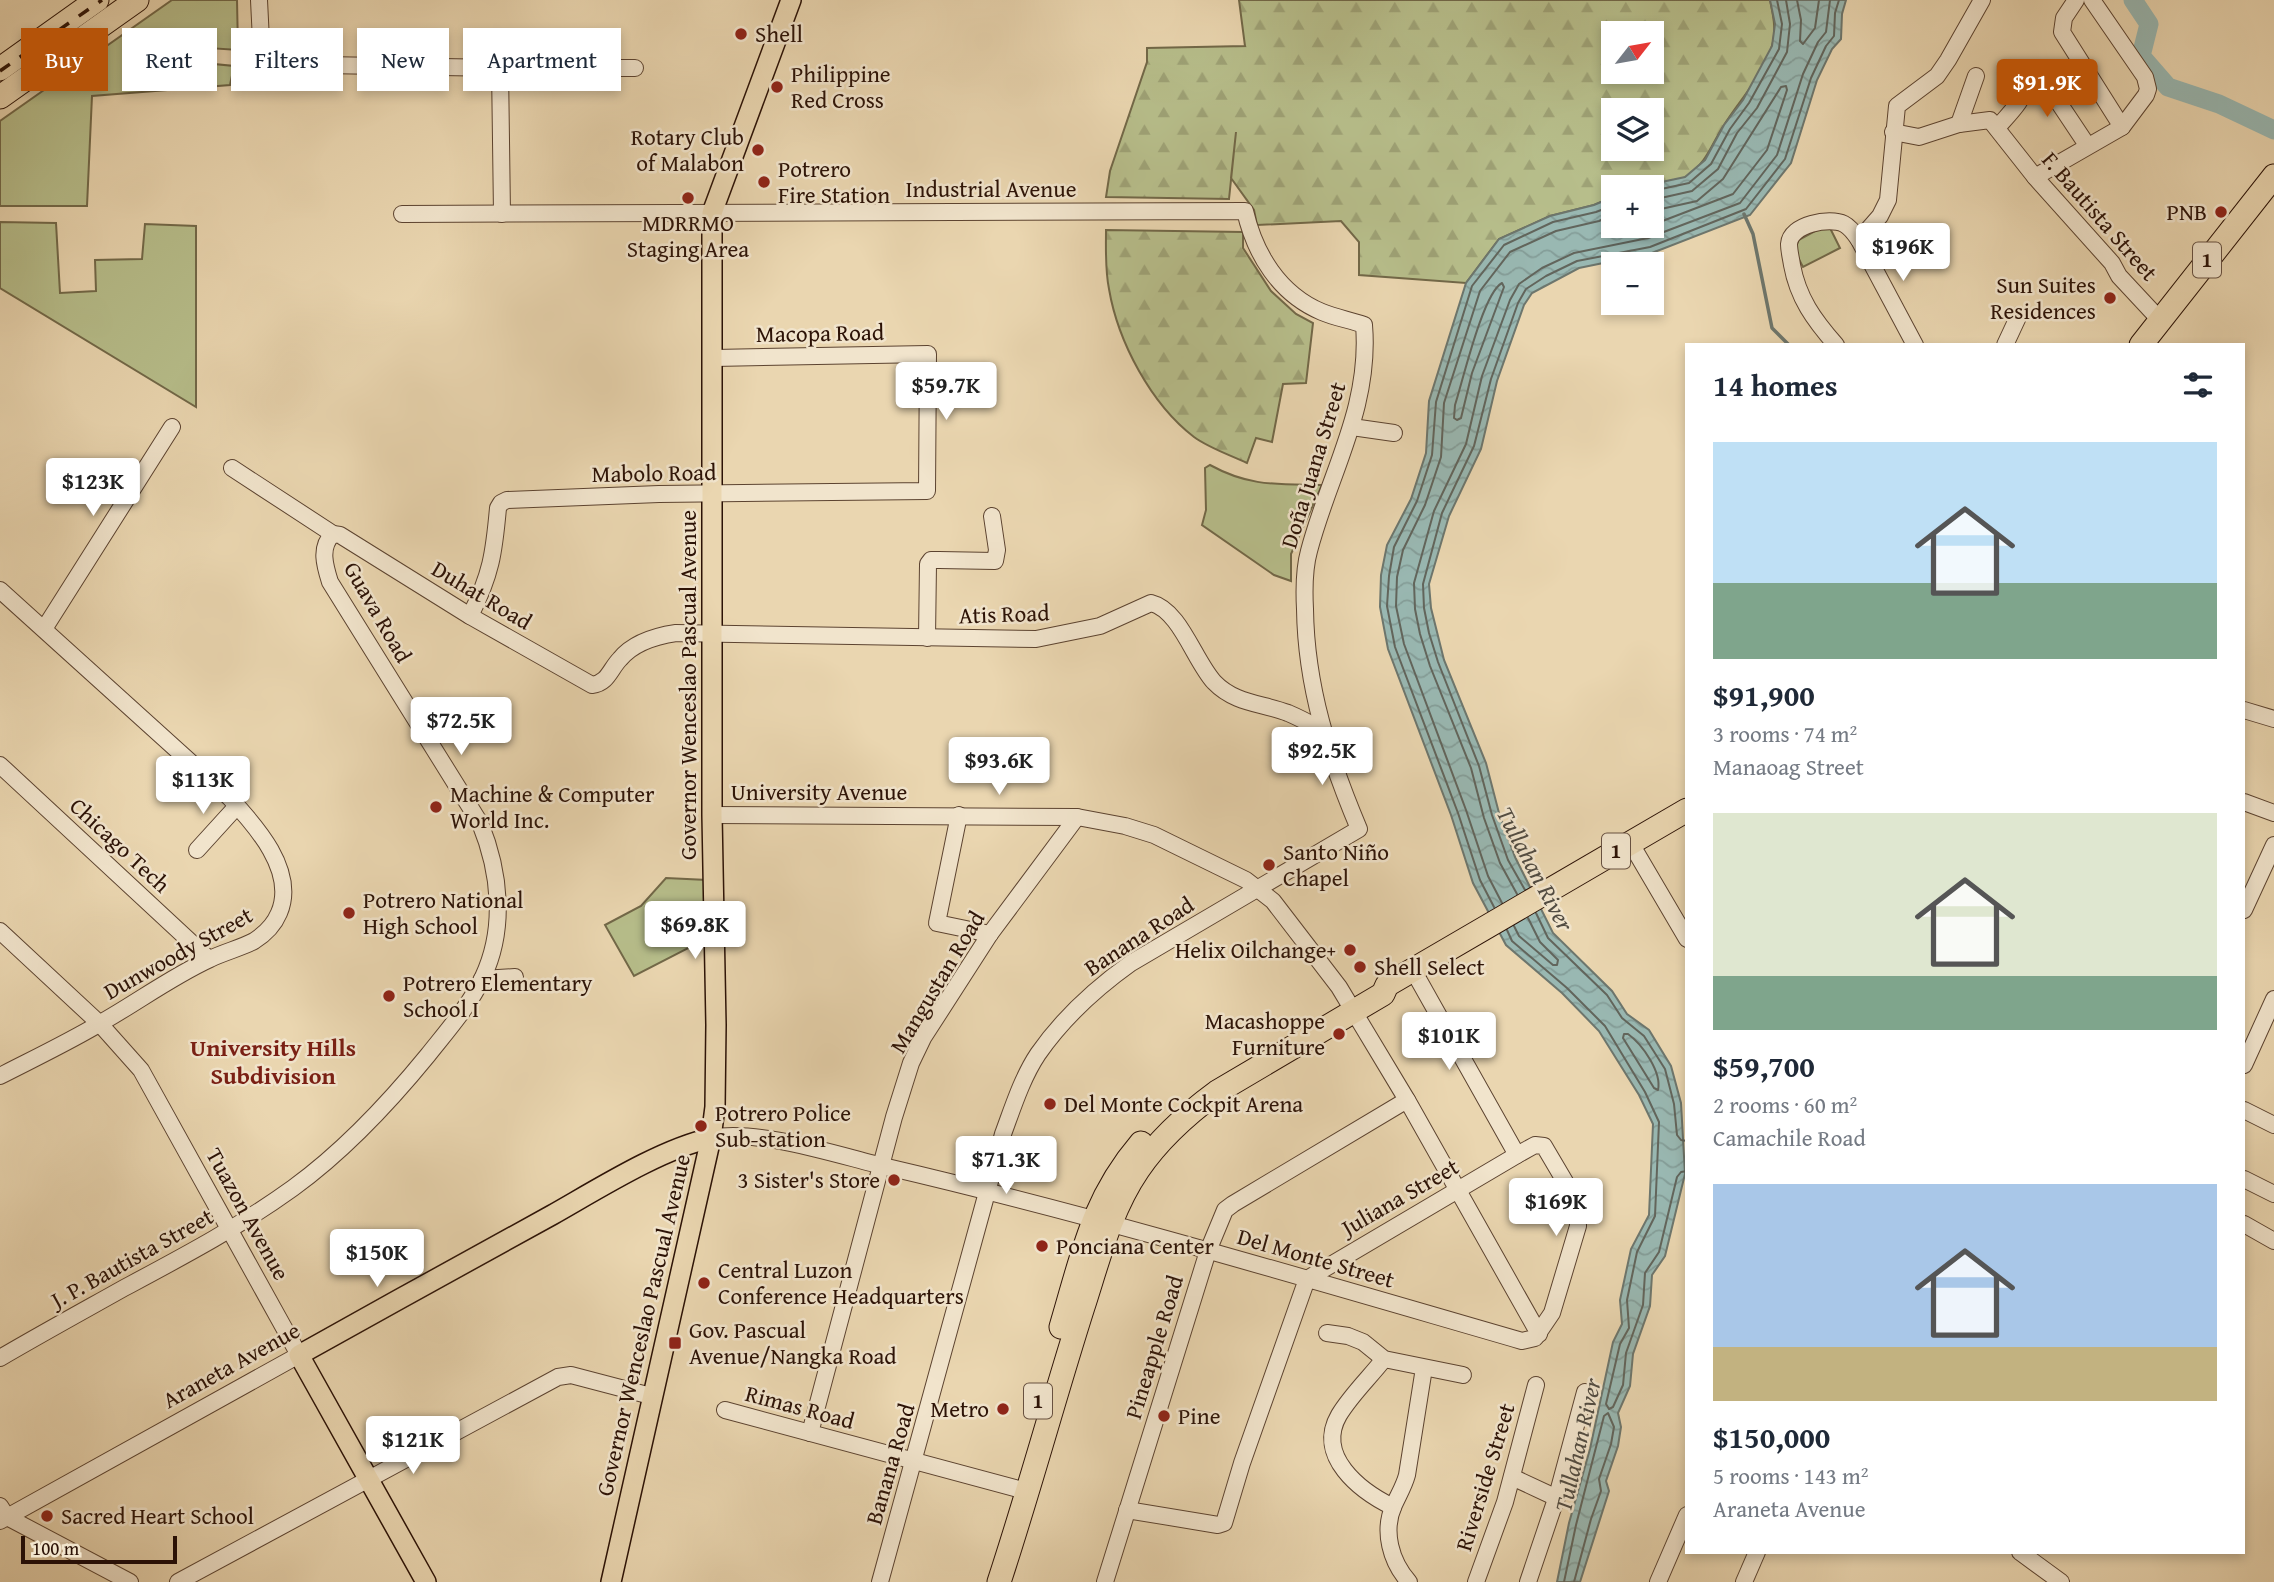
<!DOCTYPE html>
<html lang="en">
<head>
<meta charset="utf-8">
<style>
	body { margin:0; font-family:"Gentium Book Plus",serif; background:#f2f2f3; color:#1f2937; height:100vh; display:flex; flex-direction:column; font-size:26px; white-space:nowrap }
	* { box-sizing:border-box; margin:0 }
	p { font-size:23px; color:#747a83 }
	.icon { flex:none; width:38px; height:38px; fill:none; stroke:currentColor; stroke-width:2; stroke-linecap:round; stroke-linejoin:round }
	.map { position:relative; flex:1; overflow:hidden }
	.drawer { position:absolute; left:1685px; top:343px; width:560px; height:1211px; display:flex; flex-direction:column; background:#fff; border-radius:0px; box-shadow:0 4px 10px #0003 }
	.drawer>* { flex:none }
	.top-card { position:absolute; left:21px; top:28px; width:665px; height:63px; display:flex; gap:14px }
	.needle { width:46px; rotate:59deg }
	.tools { position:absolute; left:1601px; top:21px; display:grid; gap:14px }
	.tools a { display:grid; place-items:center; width:63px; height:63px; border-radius:0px; background:#fff; box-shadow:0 4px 10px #0003; font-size:35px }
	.scale { position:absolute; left:21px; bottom:18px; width:156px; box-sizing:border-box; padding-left:7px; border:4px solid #2c1206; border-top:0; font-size:19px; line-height:24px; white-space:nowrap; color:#2c1206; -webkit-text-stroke:5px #f1e4cc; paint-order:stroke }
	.price { position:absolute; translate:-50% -60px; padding:0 16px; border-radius:7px; background:#fff; color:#222; font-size:23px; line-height:46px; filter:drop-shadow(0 2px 4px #0008) }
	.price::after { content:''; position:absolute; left:50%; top:42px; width:21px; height:16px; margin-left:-10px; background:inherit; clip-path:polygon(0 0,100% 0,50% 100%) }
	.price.active { background:#b45309; color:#fff }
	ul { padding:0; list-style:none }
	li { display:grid; align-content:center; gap:14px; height:371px; padding:0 28px }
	li span { display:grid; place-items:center; height:217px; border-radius:0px; color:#555 }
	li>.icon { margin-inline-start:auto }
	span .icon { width:126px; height:126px; fill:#fffc; stroke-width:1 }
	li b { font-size:30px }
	h2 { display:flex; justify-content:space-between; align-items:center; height:84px; padding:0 28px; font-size:30px }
	.pill { padding:0 24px; border-radius:0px; background:#fff; box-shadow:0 4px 10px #0003; font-size:24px; line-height:63px }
	.pill.active { background:#b45309; color:#fff }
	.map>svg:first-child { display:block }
</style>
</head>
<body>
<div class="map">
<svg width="2274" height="1582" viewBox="0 0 2274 1582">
	<defs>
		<pattern id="forest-firs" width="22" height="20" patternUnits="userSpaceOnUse" patternTransform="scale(1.75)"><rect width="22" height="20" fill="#b7be8b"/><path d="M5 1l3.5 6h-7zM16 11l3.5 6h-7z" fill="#9ea276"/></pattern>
		<pattern id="water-waves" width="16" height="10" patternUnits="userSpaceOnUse" patternTransform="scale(1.75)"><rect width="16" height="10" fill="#99b8b2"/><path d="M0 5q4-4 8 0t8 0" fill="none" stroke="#849d98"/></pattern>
	</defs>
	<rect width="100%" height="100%" fill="#ead6b0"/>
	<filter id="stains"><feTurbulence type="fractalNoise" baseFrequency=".00286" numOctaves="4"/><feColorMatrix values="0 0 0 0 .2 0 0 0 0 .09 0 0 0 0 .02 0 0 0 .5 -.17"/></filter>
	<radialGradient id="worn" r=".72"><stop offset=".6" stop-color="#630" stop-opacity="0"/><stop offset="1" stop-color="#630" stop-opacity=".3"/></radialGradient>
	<g fill="#b7be8b" stroke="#726848" stroke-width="2">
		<polygon points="172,0 237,0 238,50 134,43 132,56 234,66 230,85 92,96 87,206 0,206 0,121"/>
		<polygon points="0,222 56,223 60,293 96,291 95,260 142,259 145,224 196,226 196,407 0,288"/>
		<polygon points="1828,224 1840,248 1803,267 1791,244"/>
		<path d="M1210 465C1250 487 1278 484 1322 485L1291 554V581L1274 575 1202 525 1206 510 1205 468Z"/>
		<polygon points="666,878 707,880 706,939 634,976 605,925 641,906"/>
	</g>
	<g fill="url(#forest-firs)" stroke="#726848" stroke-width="2" fill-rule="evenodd">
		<path d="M1239 0H1770C1773 14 1776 28 1773 42 1766 73 1740 99 1724 125 1712 143 1707 163 1687 176 1673 185 1631 187 1614 187L1613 197 1594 205 1550 216 1499 239 1466 283 1359 275V242L1341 221 1257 225 1254 210 1231 178 1236 132 1229 199 1106 197 1110 171 1147 62V48L1245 46ZM1614 33H1652V72H1614ZM1614 110H1652V149H1614Z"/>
		<path d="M1106 230 1243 232V248L1271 291 1296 314 1313 323 1306 383 1283 384 1272 442 1256 438 1247 463C1230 455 1209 448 1194 437 1151 404 1118 342 1109 289 1105 270 1106 249 1106 230Z"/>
	</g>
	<polygon fill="url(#water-waves)" stroke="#6d766d" stroke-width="2" points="1770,0 1846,0 1842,14 1841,39 1832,49 1817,80 1791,163 1750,215 1652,253 1579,268 1532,293 1524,305 1497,381 1481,449 1449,516 1429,584 1431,608 1444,660 1486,763 1499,813 1515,857 1553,933 1612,991 1627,1014 1649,1030 1671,1066 1681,1103 1685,1174 1665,1256 1652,1275 1650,1306 1633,1354 1630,1386 1618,1413 1621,1427 1618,1446 1606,1481 1609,1491 1580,1582 1557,1582 1569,1523 1590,1449 1613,1342 1622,1324 1620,1300 1631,1249 1649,1215 1653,1124 1639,1095 1599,1031 1562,993 1506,945 1473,883 1451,815 1388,649 1380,607 1381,575 1387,545 1411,499 1426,453 1429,401 1466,283 1499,239 1550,216 1594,205 1613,197 1614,226 1652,226 1652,187 1638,187 1685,177 1705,160 1724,125 1743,100 1772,46 1775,24"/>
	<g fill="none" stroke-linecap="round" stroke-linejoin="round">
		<g stroke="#62655c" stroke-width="2">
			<polyline points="1797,0 1801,20 1800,41 1803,44 1815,28 1819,0"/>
			<polyline points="1652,191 1689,183 1711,164 1730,129 1749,103 1779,49 1782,24 1777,0"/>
			<polyline points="1652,200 1692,191 1718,169 1737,133 1757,108 1787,52 1790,24 1786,0"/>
			<polyline points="1652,211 1697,201 1723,179 1781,87 1786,86 1787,90 1767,150 1733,194 1652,225"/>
			<path d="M1502 283 1504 287 1472 373 1461 418 1457 420 1454 418 1455 405C1463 380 1483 293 1502 283Z"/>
			<polyline points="1525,890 1508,860 1492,815 1479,766 1438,662 1429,633 1424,608 1423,584 1442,513 1474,446 1491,379 1518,303 1526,289 1546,276 1577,261 1650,247 1746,209 1785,159 1811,78 1826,46 1834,36 1835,13 1839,0"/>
			<polyline points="1517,894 1500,863 1484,818 1471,768 1430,666 1420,634 1415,609 1414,583 1434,511 1466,444 1482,376 1510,300 1519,284 1542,268 1574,253 1648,238 1740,203 1777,155 1803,74 1818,42 1826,32 1830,0"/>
			<polyline points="1502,903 1488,876 1466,810 1404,644 1396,606 1397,577 1403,550 1425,505 1441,457 1444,403 1480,291 1510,252 1556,231 1599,221 1614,214"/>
			<polyline points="1494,907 1480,880 1458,813 1395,647 1387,606 1389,576 1394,547 1417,501 1432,455 1436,402 1472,286 1504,245 1553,222 1596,212 1614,205"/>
			<polyline points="1536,913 1548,938 1607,995 1622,1018 1644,1036 1665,1069 1674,1104 1677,1135 1681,1140 1687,1141"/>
			<polyline points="1514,926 1519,936 1553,965 1557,965 1558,960 1540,942 1528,918"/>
			<polyline points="1507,930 1512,941 1567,988 1605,1026 1645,1092 1659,1122 1655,1216 1637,1252 1627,1300 1629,1328 1620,1344 1606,1404 1609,1409 1613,1407 1623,1385 1626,1353 1643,1305 1645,1273 1659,1252 1677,1177 1681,1172 1687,1171"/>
			<path d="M1624 1034H1628C1642 1044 1662 1072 1658 1090L1654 1088 1623 1038Z"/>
			<polyline points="1564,1582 1576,1525 1604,1416 1608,1413 1614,1427 1611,1444 1599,1479 1601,1491 1591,1519 1574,1582"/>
		</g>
		<polyline stroke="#6d766d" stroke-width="3.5" points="1744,214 1753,234 1772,328 1789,345"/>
		<polyline stroke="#99b8b2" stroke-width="19" points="2133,0 2149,24 2141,56 2168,87 2219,104 2274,130"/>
		<g stroke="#5c4330" stroke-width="18">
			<g id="minor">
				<polyline points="259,0 262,61 264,64 500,68 635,68"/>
				<polyline points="2076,0 2064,18 2062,32 2122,127"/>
				<polyline points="500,68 502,214"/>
				<polyline points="2039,73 2087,145"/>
				<polyline points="1959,124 1976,76"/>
				<path d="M1997 128C2006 117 2026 99 2025 85"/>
				<polyline points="1893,132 1919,137 1959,124 1990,120 2035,177 2112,263 2119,276 2160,320"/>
				<polyline points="2035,177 2122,127 2146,95 2148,89 2145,77 2092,0"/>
				<path d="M402 214 1245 211C1255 254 1279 294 1322 312 1336 318 1351 320 1364 325 1371 408 1329 474 1309 551 1304 569 1304 590 1305 609 1306 687 1329 758 1359 829L1131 963C1096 988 1063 1018 1038 1054 1022 1078 1013 1107 1003 1134L880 1582"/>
				<polyline points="1859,240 1880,216 1888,200 1897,106 1937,76 1948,60 1982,0"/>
				<path d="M1836 345C1814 320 1798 298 1792 265 1791 258 1789 251 1789 244 1790 224 1830 217 1844 224 1850 227 1855 234 1859 240L1915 345"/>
				<polyline points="2005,345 2019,315"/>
				<polyline points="1352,427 1394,433"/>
				<path d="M232 468 333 534 340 535 470 616 592 685C608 683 610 669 620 659 633 643 656 636 676 633L1036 639 1100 626 1151 603C1180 610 1194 660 1214 682 1235 704 1262 703 1288 713 1300 718 1311 724 1322 730"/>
				<path d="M0 590 229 797C255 825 297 871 279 913 274 925 265 934 254 941 241 948 224 952 210 959 173 976 139 1001 104 1021 71 1041 35 1058 0 1076"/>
				<path d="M470 616C491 575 494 553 498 508L501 503 507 500 659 494 927 491 928 354 714 358"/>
				<polyline points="44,629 172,427"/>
				<polyline points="927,638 928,564 931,560 939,560 995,561 997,550 992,516"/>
				<polyline points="2244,710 2274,719"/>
				<polyline points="0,765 209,959"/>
				<polyline points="2244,802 2274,813"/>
				<polyline points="712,815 1077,817 1125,826 1154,835 1246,880 1273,901 1339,987 1407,1100 1539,1334"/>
				<polyline points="959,815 937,923 990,934"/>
				<polyline points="1630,842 1687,939"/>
				<polyline points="197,850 237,806"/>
				<polyline points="2244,910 2274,845"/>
				<polyline points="0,931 100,1024 141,1070 299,1355 0,1521"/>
				<polyline points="1413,970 1517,1155"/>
				<polyline points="482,979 515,977"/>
				<polyline points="2244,1065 2274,999"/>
				<polyline points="2244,1110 2274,1125"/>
				<path d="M711 1138C757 1128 840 1156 887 1167 1101 1217 1311 1280 1522 1341L1535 1338 1552 1313 1578 1226 1577 1202 1544 1146 1535 1145 1517 1155 1307 1279 1242 1463 1224 1523 1218 1525 1127 1510"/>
				<polyline points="2244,1179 2274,1194"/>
				<polyline points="2244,1224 2274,1241"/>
				<polyline points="1327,1333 1348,1336 1363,1342 1384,1359 1463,1375"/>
				<path d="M0 1358C41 1334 83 1311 124 1288 182 1257 239 1227 293 1188 344 1151 388 1104 428 1055 447 1031 470 1005 483 977 506 928 500 872 480 823L330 582C325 566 319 547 333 534"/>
				<path d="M1384 1359C1370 1377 1351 1395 1339 1415 1315 1456 1360 1491 1393 1507"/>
				<polyline points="725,1410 1026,1491"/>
				<polyline points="810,1433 894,1117 911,1063 923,1038 990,934 1077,817"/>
				<polyline points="1512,1477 1557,1498"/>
				<polyline points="0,1506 7,1517 130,1582"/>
				<polyline points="2020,1552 2061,1582"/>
				<polyline points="178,1582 558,1377 571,1375 651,1396"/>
				<polyline points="1105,1582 1208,1251 1225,1210 1233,1204 1407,1100"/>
				<path d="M1409 1582C1391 1562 1382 1531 1394 1505 1399 1494 1404 1486 1407 1475L1424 1368"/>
				<polyline points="1476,1582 1505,1502 1536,1385"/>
				<polyline points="1528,1582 1557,1496 1585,1392"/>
				<polyline points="1658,1582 1687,1515"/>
				<polyline points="1744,1582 1757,1552"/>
			</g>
		</g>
		<g stroke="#2c1206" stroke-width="22">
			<g id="major">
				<path d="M426 1582 299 1355C383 1308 468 1261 552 1215 598 1189 661 1149 711 1138"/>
				<polyline points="611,1582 711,1138 715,1107 716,1025 712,815 712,213 791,0"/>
			</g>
		</g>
		<g stroke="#2c1206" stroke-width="25">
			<g id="highway">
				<polyline points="0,69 97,0"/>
				<polyline points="0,97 137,0"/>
				<polyline points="2141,345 2274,176"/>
				<path d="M1061 1327C1082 1257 1092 1200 1141 1143"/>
				<path d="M999 1582C1029 1491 1054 1398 1083 1307 1098 1261 1110 1211 1138 1170 1159 1139 1187 1114 1217 1092L1383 994 1387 985 1687 810"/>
			</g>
		</g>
		<use href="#minor" stroke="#f1e4cc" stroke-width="16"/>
		<use href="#major" stroke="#ead6b0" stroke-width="19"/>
		<use href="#highway" stroke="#ead6b0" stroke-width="23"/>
		<polyline stroke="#2c1206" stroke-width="3.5" stroke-dasharray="12 12" stroke-linecap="butt" points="0,71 102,0"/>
	</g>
	<g fill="#8f2418" stroke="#f1e4cc" stroke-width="2.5">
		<circle cx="741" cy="34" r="7"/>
		<circle cx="777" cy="87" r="7"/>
		<circle cx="758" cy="150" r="7"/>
		<circle cx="764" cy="182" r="7"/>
		<circle cx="688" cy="198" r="7"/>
		<circle cx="2221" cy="212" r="7"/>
		<circle cx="2110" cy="298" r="7"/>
		<circle cx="436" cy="807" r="7"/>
		<circle cx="1269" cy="865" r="7"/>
		<circle cx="349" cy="913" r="7"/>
		<circle cx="1350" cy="950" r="7"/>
		<circle cx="1360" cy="967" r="7"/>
		<circle cx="389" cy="996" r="7"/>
		<circle cx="1339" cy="1034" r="7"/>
		<circle cx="1050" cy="1104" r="7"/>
		<circle cx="701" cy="1126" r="7"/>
		<circle cx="894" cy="1180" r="7"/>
		<circle cx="1042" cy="1246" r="7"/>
		<circle cx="704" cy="1283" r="7"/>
		<rect x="668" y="1336" width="14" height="14" rx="3.5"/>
		<circle cx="1003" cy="1409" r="7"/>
		<circle cx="1164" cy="1416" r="7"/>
		<circle cx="47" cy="1516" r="7"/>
	</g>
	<g text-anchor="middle" stroke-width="5" stroke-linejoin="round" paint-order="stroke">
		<g fill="#f1e4cc" stroke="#675141" stroke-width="2">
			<rect x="2193" y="242.5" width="28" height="35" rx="5"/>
			<rect x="1602" y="833.5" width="28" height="35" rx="5"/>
			<rect x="1024" y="1383.5" width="28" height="35" rx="5"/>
		</g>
		<g font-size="21" font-weight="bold" fill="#2c1206">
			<text x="2207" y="267">1</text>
			<text x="1616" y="858">1</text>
			<text x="1038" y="1408">1</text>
		</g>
		<g font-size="23" fill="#2c1206" stroke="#f1e4cc" text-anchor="start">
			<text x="755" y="42">Shell</text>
			<text x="791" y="82">Philippine<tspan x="791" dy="26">Red Cross</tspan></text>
			<text x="744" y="145" text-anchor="end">Rotary Club<tspan x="744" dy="26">of Malabon</tspan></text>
			<text x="778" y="177">Potrero<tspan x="778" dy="26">Fire Station</tspan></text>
			<text x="2207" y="220" text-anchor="end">PNB</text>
			<text x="688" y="231" text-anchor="middle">MDRRMO<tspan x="688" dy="26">Staging Area</tspan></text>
			<text x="2096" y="293" text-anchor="end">Sun Suites<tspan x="2096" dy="26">Residences</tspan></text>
			<text x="450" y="802">Machine &amp; Computer<tspan x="450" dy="26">World Inc.</tspan></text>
			<text x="1283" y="860">Santo Niño<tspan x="1283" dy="26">Chapel</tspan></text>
			<text x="363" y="908">Potrero National<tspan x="363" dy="26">High School</tspan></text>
			<text x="1336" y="958" text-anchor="end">Helix Oilchange+</text>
			<text x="1374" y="975">Shell Select</text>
			<text x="403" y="991">Potrero Elementary<tspan x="403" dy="26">School I</tspan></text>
			<text x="1325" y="1029" text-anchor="end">Macashoppe<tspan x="1325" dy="26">Furniture</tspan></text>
			<text x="1064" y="1112">Del Monte Cockpit Arena</text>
			<text x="715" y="1121">Potrero Police<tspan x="715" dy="26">Sub-station</tspan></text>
			<text x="880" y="1188" text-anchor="end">3 Sister's Store</text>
			<text x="1056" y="1254">Ponciana Center</text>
			<text x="718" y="1278">Central Luzon<tspan x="718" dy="26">Conference Headquarters</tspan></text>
			<text x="689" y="1338">Gov. Pascual<tspan x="689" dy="26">Avenue/Nangka Road</tspan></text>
			<text x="989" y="1417" text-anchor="end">Metro</text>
			<text x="1178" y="1424">Pine</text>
			<text x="61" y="1524">Sacred Heart School</text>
		</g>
		<g font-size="23" fill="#2c1206" stroke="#f1e4cc">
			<text x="991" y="197">Industrial Avenue</text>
			<text transform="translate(2100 216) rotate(49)" y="8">F. Bautista Street</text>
			<text transform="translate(820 333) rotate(-1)" y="8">Macopa Road</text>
			<text transform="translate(1313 465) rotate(-73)" y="8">Doña Juana Street</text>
			<text transform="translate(654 473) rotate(-1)" y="8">Mabolo Road</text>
			<text transform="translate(482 595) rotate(31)" y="8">Duhat Road</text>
			<text transform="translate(378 612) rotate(60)" y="8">Guava Road</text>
			<text transform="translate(1004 614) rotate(-2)" y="8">Atis Road</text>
			<text transform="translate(688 685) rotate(-90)" y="8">Governor Wenceslao Pascual Avenue</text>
			<text x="819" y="800">University Avenue</text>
			<text transform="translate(120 845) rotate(43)" y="8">Chicago Tech</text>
			<text transform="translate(1139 936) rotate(-33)" y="8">Banana Road</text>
			<text transform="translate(178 953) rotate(-29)" y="8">Dunwoody Street</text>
			<text transform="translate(937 982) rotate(-59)" y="8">Mangustan Road</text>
			<text transform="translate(1400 1197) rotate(-30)" y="8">Juliana Street</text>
			<text transform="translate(248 1214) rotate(61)" y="8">Tuazon Avenue</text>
			<text transform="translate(132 1258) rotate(-29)" y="8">J. P. Bautista Street</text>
			<text transform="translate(1316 1258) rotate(16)" y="8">Del Monte Street</text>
			<text transform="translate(643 1325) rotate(-77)" y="8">Governor Wenceslao Pascual Avenue</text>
			<text transform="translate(1154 1347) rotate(-73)" y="8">Pineapple Road</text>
			<text transform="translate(231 1365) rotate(-29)" y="8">Araneta Avenue</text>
			<text transform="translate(800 1407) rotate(15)" y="8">Rimas Road</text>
			<text transform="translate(890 1464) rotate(-74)" y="8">Banana Road</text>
			<text transform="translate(1485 1477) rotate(-73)" y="8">Riverside Street</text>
		</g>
		<g font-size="24" font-style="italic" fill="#524c42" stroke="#f1e4cc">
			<text transform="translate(1535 869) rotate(62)" y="8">Tullahan River</text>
			<text transform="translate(1578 1445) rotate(-77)" y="8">Tullahan River</text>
		</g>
		<g font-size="24" font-weight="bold" fill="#7a1f14" stroke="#f1e4cc">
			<text x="273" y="1056">University Hills<tspan x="273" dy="28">Subdivision</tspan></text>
		</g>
	</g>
	<rect width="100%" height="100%" filter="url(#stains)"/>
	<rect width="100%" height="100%" fill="url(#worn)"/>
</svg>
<div class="tools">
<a><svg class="needle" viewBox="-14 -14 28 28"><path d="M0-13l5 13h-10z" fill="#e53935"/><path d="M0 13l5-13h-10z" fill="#747a83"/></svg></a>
<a><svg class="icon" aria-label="layers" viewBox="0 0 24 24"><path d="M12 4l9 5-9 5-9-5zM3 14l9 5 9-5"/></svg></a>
<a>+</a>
<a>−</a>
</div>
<div class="scale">100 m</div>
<b class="price active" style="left:2047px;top:119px">$91.9K</b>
<b class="price" style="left:1903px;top:283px">$196K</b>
<b class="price" style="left:946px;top:422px">$59.7K</b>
<b class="price" style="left:93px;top:518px">$123K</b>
<b class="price" style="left:461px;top:757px">$72.5K</b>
<b class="price" style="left:1322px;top:787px">$92.5K</b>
<b class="price" style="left:999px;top:797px">$93.6K</b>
<b class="price" style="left:203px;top:816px">$113K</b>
<b class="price" style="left:695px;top:961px">$69.8K</b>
<b class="price" style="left:1449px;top:1072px">$101K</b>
<b class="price" style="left:1006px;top:1196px">$71.3K</b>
<b class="price" style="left:1556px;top:1238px">$169K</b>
<b class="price" style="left:377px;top:1289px">$150K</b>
<b class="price" style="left:413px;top:1476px">$121K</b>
<div class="top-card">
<a class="pill active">Buy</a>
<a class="pill">Rent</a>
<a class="pill">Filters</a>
<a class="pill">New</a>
<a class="pill">Apartment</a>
</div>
<section class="drawer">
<h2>14 homes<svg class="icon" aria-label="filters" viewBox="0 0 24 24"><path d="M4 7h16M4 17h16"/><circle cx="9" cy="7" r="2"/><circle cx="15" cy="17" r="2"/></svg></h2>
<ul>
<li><span style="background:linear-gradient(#bfe0f5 65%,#7fa58c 0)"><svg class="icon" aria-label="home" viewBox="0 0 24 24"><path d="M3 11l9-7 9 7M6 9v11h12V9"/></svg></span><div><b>$91,900</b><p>3 rooms · 74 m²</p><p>Manaoag Street</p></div></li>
<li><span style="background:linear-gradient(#dfe7d0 75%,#7fa58c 0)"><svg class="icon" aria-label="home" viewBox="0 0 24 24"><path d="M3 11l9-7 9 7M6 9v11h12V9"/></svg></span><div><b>$59,700</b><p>2 rooms · 60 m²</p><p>Camachile Road</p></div></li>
<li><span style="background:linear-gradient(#a9c7e8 75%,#c2b280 0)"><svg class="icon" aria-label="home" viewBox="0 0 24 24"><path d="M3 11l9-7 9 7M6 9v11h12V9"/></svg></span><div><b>$150,000</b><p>5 rooms · 143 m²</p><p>Araneta Avenue</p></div></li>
</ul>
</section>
</div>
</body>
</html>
